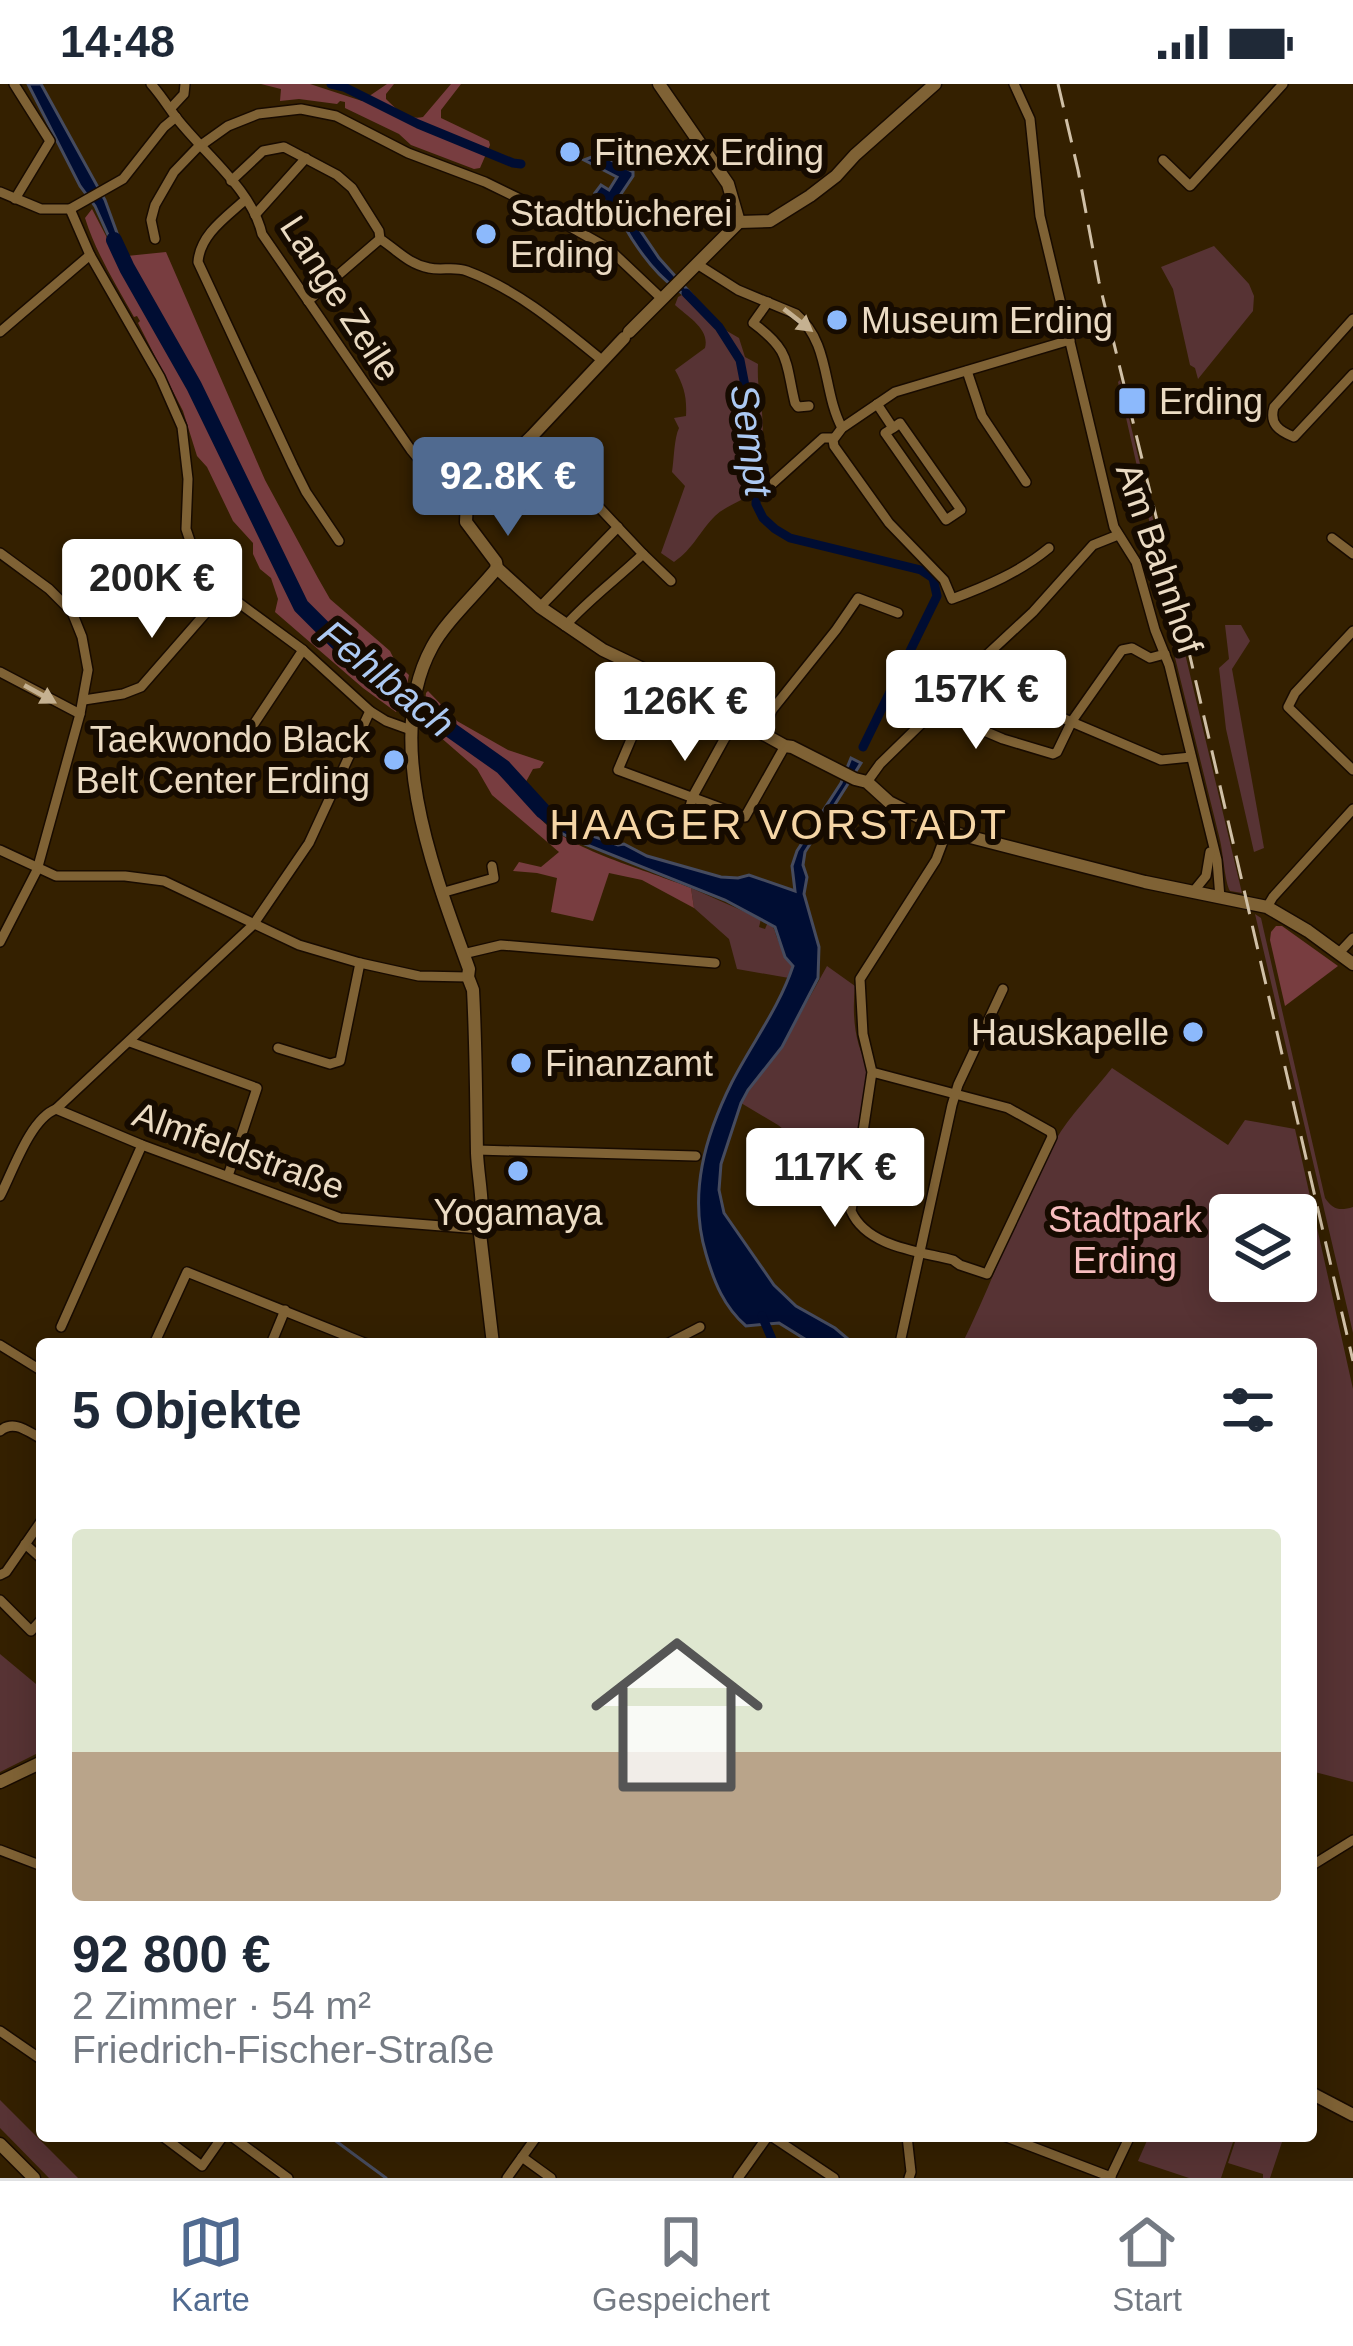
<!DOCTYPE html>
<html lang="de">
<head>
<meta charset="utf-8">
<style>
	body { margin:0; font-family:Helvetica,sans-serif; background:#f6f6f7; color:#1f2937; height:100vh; display:flex; flex-direction:column; font-size:45px; white-space:nowrap }
	* { box-sizing:border-box; margin:0 }
	p { font-size:39px; color:#747a83 }
	.icon { flex:none; width:66px; height:66px; fill:none; stroke:currentColor; stroke-width:2; stroke-linecap:round; stroke-linejoin:round }
	.map { position:relative; flex:1; overflow:hidden }
	.side { position:absolute; left:36px; top:1254px; width:1281px; height:804px; display:flex; flex-direction:column; background:#fff; border-radius:12px; box-shadow:0 6px 30px #0003 }
	.side>* { flex:none }
	.controls { position:absolute; left:1209px; top:1110px; display:grid; gap:24px }
	.controls a { display:grid; place-items:center; width:108px; height:108px; border-radius:12px; background:#fff; box-shadow:0 6px 30px #0003; font-size:60px }
	.price { position:absolute; translate:-50% -102px; padding:0 27px; border-radius:12px; background:#fff; color:#222; font-size:39px; line-height:78px; filter:drop-shadow(0 3px 6px #0008) }
	.price::after { content:''; position:absolute; left:50%; top:72px; width:36px; height:27px; margin-left:-18px; background:inherit; clip-path:polygon(0 0,100% 0,50% 100%) }
	.price.selected { background:#506a90; color:#fff }
	ul { padding:0; list-style:none }
	li { display:grid; align-content:center; gap:24px; height:636px; padding:0 36px }
	li span { display:grid; place-items:center; height:372px; border-radius:12px; color:#555 }
	li>.icon { margin-inline-start:auto }
	span .icon { width:216px; height:216px; fill:#fffc; stroke-width:1 }
	li b { font-size:51px }
	h2 { display:flex; justify-content:space-between; align-items:center; height:144px; padding:0 36px; font-size:51px }
	.status { display:flex; justify-content:space-between; align-items:center; height:84px; padding:0 60px; background:#fff; direction:ltr }
	.status svg { height:33px; fill:currentColor }
	.tab-bar { display:flex; justify-content:space-around; align-items:center; height:168px; border-top:3px solid #e0e1e3; background:#fff; font-size:33px; color:#747a83 }
	.tab-bar a { display:grid; justify-items:center; gap:6px }
	.tab-bar .selected { color:#506a90 }
	.map>svg:first-child { display:block }
</style>
</head>
<body>
<div class="status"><b>14:48</b><svg viewBox="0 0 49 12"><path d="M0 12V9h3v3zM5 12V6h3v6zM10 12V3h3v9zM15 12V0h3v12zM26 1h20v11H26zM47 4h2v5h-2z"/></svg></div>
<div class="map">
<svg width="1353" height="2094" viewBox="0 0 1353 2094">
	<rect width="100%" height="100%" fill="#342000"/>
	<g fill="#573334" fill-rule="evenodd">
		<polygon points="1214,162 1249,200 1254,212 1253,227 1198,295 1195,284 1190,281 1173,205 1161,183"/>
		<path d="M682 211 708 236 739 254 745 273 758 280C757 298 760 312 762 328 764 355 762 380 759 406 746 415 725 422 715 432 699 448 694 464 674 478L661 469 685 402 672 388C674 376 674 354 679 344L674 334 686 332C687 313 684 302 675 286L705 264C710 245 688 233 675 221L678 213Z"/>
		<path d="M1120 296 1242 809 1230 807C1225 799 1223 769 1220 756L1147 460 1154 458 1118 298Z"/>
		<polygon points="1225,541 1241,541 1250,557 1232,585 1264,764 1254,768 1226,645 1219,584 1229,575"/>
		<path d="M691 804 761 835 759 843 765 845 768 838C776 844 774 848 778 856 781 865 788 873 793 882L789 894 737 885 729 855 694 824Z"/>
		<path d="M1255 830 1261 834 1263 843 1325 1114C1333 1126 1340 1127 1353 1123V1249Z"/>
		<path d="M827 882 855 902C852 930 854 963 871 986L855 1093 839 1090 778 1041 741 1019 748 1006 782 963Z"/>
		<path d="M1112 984 1228 1061 1245 1036 1295 1045 1353 1305V1698L1311 1687V1260H962C995 1194 1018 1122 1055 1057 1070 1031 1094 1007 1112 984ZM1230 1131H1296V1197H1230Z"/>
		<polygon points="0,1570 42,1605 42,1667 0,1688"/>
		<polygon points="0,2016 78,2094 49,2094 0,2044"/>
		<polygon points="1149,2052 1235,2052 1221,2094 1189,2094 1138,2077"/>
		<polygon points="1237,2052 1284,2052 1270,2094 1263,2094 1263,2090 1228,2079"/>
	</g>
	<g fill="#783d40">
		<path d="M261 0H310L362 17 387 0H394L386 10V15C396 25 408 37 423 33L451 0H461L441 26V34L489 57 490 61 480 84 474 85 411 61 399 50 345 24V18L340 17 337 20 299 15 280 17 281 5Z"/>
		<path d="M92 125 117 173 166 168 265 396 318 494 330 515 390 567 396 579 409 591 405 610 396 628 363 604 275 528 278 515 271 494 260 485 253 470V459L233 437 207 383 197 372 183 327 138 239 140 237 137 232 134 233C116 201 96 169 85 134Z"/>
		<path d="M428 607 457 637 508 666 544 678 540 684 533 685 523 703 545 724 539 733C565 765 650 787 691 804L694 824 642 796 609 789 593 837 551 828 557 794 537 789 513 787 519 778 541 783 559 768 492 711 477 685 439 652 427 645 423 639 426 609Z"/>
		<polygon points="1276,842 1282,842 1338,882 1285,922 1270,856 1271,848"/>
	</g>
	<g fill="#000d33" stroke="#464b5e" stroke-width="3">
		<polygon points="28,0 41,0 105,116 125,171 118,173 95,122 80,102"/>
		<path d="M600 70 633 88V92L619 113 621 118 659 174 693 212 694 217C666 200 650 183 632 155 622 138 612 121 595 109L601 101 609 106 617 93 584 76Z"/>
		<path d="M851 674 861 679 805 768 803 781 807 793 804 810 819 863 818 894 782 963 748 1006 741 1019 721 1080 719 1106 724 1129 774 1201 796 1222 835 1244 854 1260H813L779 1239 746 1242C724 1223 714 1198 706 1170 688 1110 705 1052 732 998 752 959 779 924 793 882L785 873 775 843 725 816 572 755 554 745 543 731V727H548L578 747 618 761 624 760 647 772 721 793 738 794 749 791 795 807 792 782 797 767 841 699Z"/>
	</g>
	<g fill="none" stroke-linecap="round" stroke-linejoin="round">
		<polyline stroke="#464b5e" stroke-width="3" points="329,2052 386,2094"/>
		<g stroke="#000d33" stroke-width="9">
			<polyline points="331,0 344,3 418,40 513,79 521,80"/>
			<polyline points="686,209 719,243 740,276 758,369 756,420 763,434 775,445 790,454 921,486 933,494 937,512 863,663"/>
			<polyline points="762,1232 774,1260"/>
		</g>
		<polyline stroke="#000d33" stroke-width="16" points="114,156 127,184 194,302 301,522 363,584 503,683 543,727 557,738"/>
		<g stroke="#180b00" stroke-width="12">
			<g id="minor">
				<polyline points="14,0 50,57 15,115"/>
				<path d="M151 0C160 10 167 21 175 32 202 68 252 105 262 150L411 366 426 384 442 391 460 413 467 416"/>
				<polyline points="1014,0 1030,35 1040,132 1114,443 1136,478 1155,546 1169,581 1217,776 1220,814"/>
				<polyline points="171,24 184,10 185,0"/>
				<polyline points="1163,76 1190,102 1283,0"/>
				<path d="M231 97 263 67 284 63 337 91 352 104 379 147 380 155C396 165 408 180 429 184 442 187 454 182 467 187 518 206 560 242 603 277"/>
				<polyline points="0,108 41,125 70,125 123,95 164,43 176,33"/>
				<path d="M245 116C225 134 200 151 198 178L293 382 306 408 339 457"/>
				<polyline points="70,125 90,171 160,293 182,343 188,395 186,445 199,484 224,508 303,566 370,627 386,637 411,646"/>
				<polyline points="255,131 306,74"/>
				<polyline points="155,155 151,136 155,121 174,88 197,64 228,42 258,30 301,25 336,32 408,69 485,98 524,117 608,164 661,214"/>
				<path d="M697 180 738 206 796 230C831 260 822 306 842 344"/>
				<polyline points="308,217 380,155"/>
				<path d="M768 218 753 239C791 267 785 277 795 319L798 323 809 322"/>
				<path d="M1353 235 1274 323C1269 340 1279 347 1294 353L1353 290"/>
				<polyline points="0,248 90,171"/>
				<polyline points="967,287 982,332 1026,398"/>
				<polyline points="877,320 893,344 885,349 946,436 961,426 900,339 893,344"/>
				<polyline points="532,352 643,470 671,497"/>
				<polyline points="762,409 823,354 833,354"/>
				<polyline points="1332,454 1353,470"/>
				<path d="M1049 464C1020 488 987 502 952 515L944 496 889 439 834 362 833 356 842 344 895 308 1070 256"/>
				<polyline points="0,469 49,505 72,528 82,553 88,586 80,630 37,786 0,858"/>
				<polyline points="540,523 618,443"/>
				<path d="M565 542C589 515 617 495 643 470"/>
				<polyline points="1353,547 1295,609 1288,623 1353,686"/>
				<polyline points="0,588 80,630"/>
				<polyline points="968,594 1161,676 1191,673"/>
				<polyline points="664,595 643,634 638,639 618,686 745,733 785,662"/>
				<polyline points="84,616 123,610 141,603 224,508"/>
				<polyline points="935,626 1003,655 1053,670 1057,668 1072,637 1122,566 1132,564 1150,574 1165,570"/>
				<polyline points="762,650 772,626 836,546 858,514 898,529"/>
				<polyline points="250,661 248,649 303,566"/>
				<polyline points="867,698 880,680 968,594 976,581 1033,528 1093,461 1118,451"/>
				<polyline points="686,736 693,712 736,634"/>
				<polyline points="0,766 56,792 125,792 164,797 299,861 360,879 419,892 468,893"/>
				<polyline points="1193,808 1206,792 1210,768"/>
				<polyline points="441,809 494,794 492,782"/>
				<polyline points="1267,823 1273,813 1353,725"/>
				<polyline points="1339,869 1353,854"/>
				<polyline points="463,870 501,861 715,879"/>
				<polyline points="130,958 257,1004 228,1092"/>
				<polyline points="278,964 330,980 340,977 360,879"/>
				<path d="M872 988 1008 1024 1051 1048 1052 1053 987 1190 960 1181 953 1176C918 1167 867 1163 851 1127L872 988 863 950 860 895 936 776 947 747"/>
				<polyline points="56,1025 142,1061 340,1134 480,1145"/>
				<polyline points="477,1066 696,1072"/>
				<path d="M0 1112C13 1087 30 1035 56 1025L253 841 309 759 370 627"/>
				<polyline points="61,1243 142,1061"/>
				<polyline points="900,1259 952,1021 958,1001 1003,905"/>
				<polyline points="154,1260 187,1188 367,1260"/>
				<polyline points="271,1260 285,1226"/>
				<polyline points="667,1260 700,1243"/>
				<polyline points="0,1261 42,1287"/>
				<path d="M0 1347C14 1335 28 1348 42 1355"/>
				<polyline points="25,1460 42,1475"/>
				<polyline points="0,1491 6,1488 42,1436"/>
				<polyline points="0,1516 31,1547 42,1535"/>
				<polyline points="0,1766 42,1782"/>
				<polyline points="1311,1782 1353,1756"/>
				<polyline points="0,1947 42,1976"/>
				<polyline points="162,2052 202,2082 223,2052"/>
				<polyline points="231,2052 288,2094"/>
				<polyline points="771,2052 834,2094"/>
				<polyline points="907,2052 911,2088 909,2094"/>
				<polyline points="1004,2052 1111,2093"/>
				<polyline points="522,2073 551,2094"/>
				<polyline points="507,2094 537,2052"/>
				<polyline points="738,2094 768,2052"/>
				<polyline points="1110,2094 1130,2052"/>
			</g>
		</g>
		<g stroke="#180b00" stroke-width="15">
			<g id="tertiary">
				<polyline points="659,0 728,100 739,138"/>
				<polyline points="739,138 770,137 810,112 836,92 855,71 935,0"/>
				<polyline points="629,248 739,138"/>
				<polyline points="624,254 532,352 467,416 466,438 496,478 497,484 540,523 603,566 664,595 785,662 792,663 855,695 867,698 889,718 947,747 1145,798 1267,823 1308,847 1353,880"/>
				<polyline points="479,1141 493,1260"/>
				<path d="M480 1145C485 1122 478 1094 477 1069 476 1015 476 961 473 906L468 893 469 885C436 794 381 656 432 563 445 538 478 508 497 484"/>
				<polyline points="0,1698 42,1678"/>
				<polyline points="1311,2009 1353,2031"/>
				<polyline points="0,2060 34,2094"/>
			</g>
		</g>
		<use href="#minor" stroke="#7f6235" stroke-width="9"/>
		<use href="#tertiary" stroke="#7f6235" stroke-width="12"/>
		<polyline stroke="#d0c0a7" stroke-width="3" stroke-dasharray="24 12" stroke-linecap="butt" points="1058,0 1078,86 1099,198 1189,568 1353,1277"/>
	</g>
	<defs><path id="oneway-solid" d="M-6-.8H1V-3.2L6.5 0L1 3.2V.8H-6Z" transform="scale(3)"/></defs>
	<g fill="#c5b191">
		<use href="#oneway-solid" transform="translate(798 236) rotate(38)"/>
		<use href="#oneway-solid" transform="translate(40 610) rotate(29)"/>
	</g>
	<g fill="#8cb9fc" stroke="#160b00" stroke-width="4.5">
		<circle cx="570" cy="68" r="12"/>
		<circle cx="486" cy="150" r="12"/>
		<circle cx="837" cy="236" r="12"/>
		<rect x="1117" y="302" width="30" height="30" rx="6"/>
		<circle cx="394" cy="676" r="12"/>
		<circle cx="1193" cy="948" r="12"/>
		<circle cx="521" cy="979" r="12"/>
		<circle cx="518" cy="1087" r="12"/>
	</g>
	<g text-anchor="middle" stroke-width="12" stroke-linejoin="round" paint-order="stroke">
		<g font-size="36" fill="#ebdbc3" stroke="#160b00" text-anchor="start">
			<text x="594" y="81">Fitnexx Erding</text>
			<text x="510" y="142">Stadtbücherei<tspan x="510" dy="41">Erding</tspan></text>
			<text x="861" y="249">Museum Erding</text>
			<text x="1159" y="330">Erding</text>
			<text x="370" y="668" text-anchor="end">Taekwondo Black<tspan x="370" dy="41">Belt Center Erding</tspan></text>
			<text x="1169" y="961" text-anchor="end">Hauskapelle</text>
			<text x="545" y="992">Finanzamt</text>
			<text x="518" y="1141" text-anchor="middle">Yogamaya</text>
		</g>
		<g font-size="36" fill="#ebdbc3" stroke="#160b00">
			<text transform="translate(341 214) rotate(57)" y="13">Lange Zeile</text>
			<text transform="translate(1160 474) rotate(71)" y="13">Am Bahnhof</text>
			<text transform="translate(239 1066) rotate(20)" y="13">Almfeldstraße</text>
		</g>
		<g font-size="36" fill="#f8bebf" stroke="#160b00">
			<text x="1125" y="1148">Stadtpark<tspan x="1125" dy="41">Erding</tspan></text>
		</g>
		<g font-size="39" font-style="italic" fill="#acc9f2" stroke="#160b00">
			<text transform="translate(752 356) rotate(82)" y="14">Sempt</text>
			<text transform="translate(387 594) rotate(39)" y="14">Fehlbach</text>
		</g>
		<g font-size="42" letter-spacing="3" fill="#f5d5a5" stroke="#160b00">
			<text x="779" y="755">HAAGER VORSTADT</text>
		</g>
	</g>
</svg>
<div class="controls">
<a><svg class="icon" aria-label="layers" viewBox="0 0 24 24"><path d="M12 4l9 5-9 5-9-5zM3 14l9 5 9-5"/></svg></a>
</div>
<b class="price selected" style="left:508px;top:455px">92.8K €</b>
<b class="price" style="left:152px;top:557px">200K €</b>
<b class="price" style="left:976px;top:668px">157K €</b>
<b class="price" style="left:685px;top:680px">126K €</b>
<b class="price" style="left:835px;top:1146px">117K €</b>
<section class="side">
<h2>5 Objekte<svg class="icon" aria-label="filters" viewBox="0 0 24 24"><path d="M4 7h16M4 17h16"/><circle cx="9" cy="7" r="2"/><circle cx="15" cy="17" r="2"/></svg></h2>
<ul>
<li><span style="background:linear-gradient(#dfe7d0 60%,#b9a48a 0)"><svg class="icon" aria-label="home" viewBox="0 0 24 24"><path d="M3 11l9-7 9 7M6 9v11h12V9"/></svg></span><div><b>92 800 €</b><p>2 Zimmer · 54 m²</p><p>Friedrich-Fischer-Straße</p></div></li>
</ul>
</section>
</div>
<nav class="tab-bar">
<a class="selected"><svg class="icon" aria-label="map" viewBox="0 0 24 24"><path d="M3 6l6-2 6 2 6-2v14l-6 2-6-2-6 2zM9 4v14M15 6v14"/></svg>Karte</a>
<a><svg class="icon" aria-label="saved" viewBox="0 0 24 24"><path d="M7 4h10v16l-5-4-5 4z"/></svg>Gespeichert</a>
<a><svg class="icon" aria-label="home" viewBox="0 0 24 24"><path d="M3 11l9-7 9 7M6 9v11h12V9"/></svg>Start</a>
</nav>
</body>
</html>
